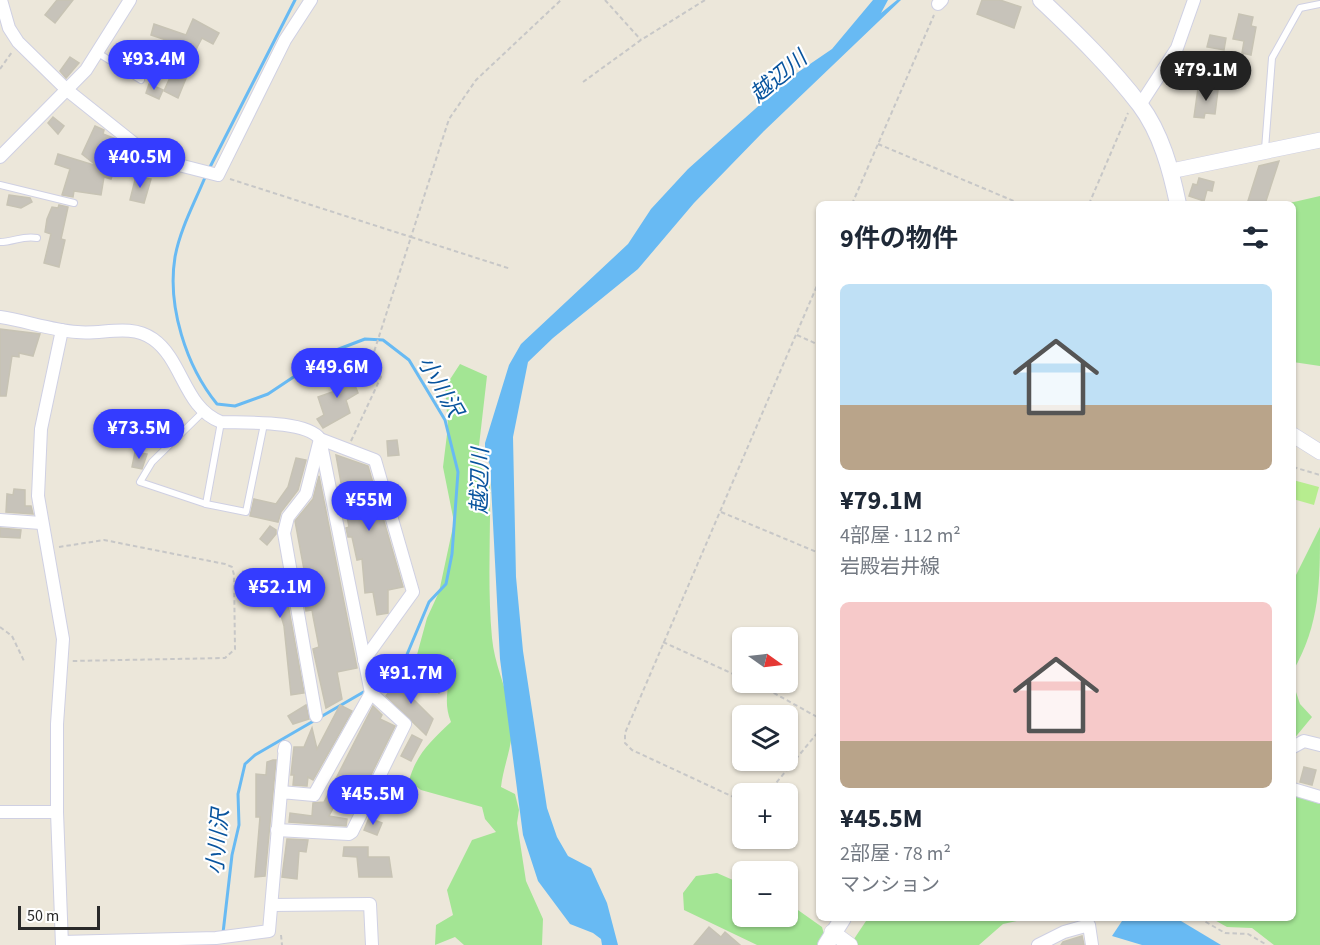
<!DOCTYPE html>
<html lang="ja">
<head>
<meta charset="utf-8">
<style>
	body { margin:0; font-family:"Source Sans 3","Noto Sans JP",sans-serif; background:#f6f6f7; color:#1f2937; height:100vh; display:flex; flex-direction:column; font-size:22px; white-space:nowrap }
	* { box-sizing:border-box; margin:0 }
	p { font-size:20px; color:#747a83 }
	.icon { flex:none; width:33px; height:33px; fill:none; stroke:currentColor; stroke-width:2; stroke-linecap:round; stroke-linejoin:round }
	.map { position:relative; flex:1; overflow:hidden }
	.details { position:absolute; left:816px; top:201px; width:480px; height:720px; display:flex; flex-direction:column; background:#fff; border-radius:9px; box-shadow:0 2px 4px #0004 }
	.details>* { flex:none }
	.needle { width:39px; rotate:104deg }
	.buttons { position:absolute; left:732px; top:627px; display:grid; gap:12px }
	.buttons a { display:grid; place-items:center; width:66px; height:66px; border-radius:9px; background:#fff; box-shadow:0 2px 4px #0004; font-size:30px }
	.scale { position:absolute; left:18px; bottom:15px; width:82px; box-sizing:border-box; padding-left:6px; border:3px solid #292929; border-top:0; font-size:16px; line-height:21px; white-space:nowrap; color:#292929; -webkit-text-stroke:4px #fff; paint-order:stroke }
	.price { position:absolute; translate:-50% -51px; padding:0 14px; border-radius:21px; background:#343cff; color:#fff; font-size:20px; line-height:39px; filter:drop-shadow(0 2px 3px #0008) }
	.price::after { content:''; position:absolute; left:50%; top:36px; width:18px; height:14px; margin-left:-9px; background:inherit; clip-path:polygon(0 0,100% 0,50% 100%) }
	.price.active { background:#222; color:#fff }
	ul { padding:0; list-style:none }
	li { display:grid; align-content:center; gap:12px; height:318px; padding:0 24px }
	li span { display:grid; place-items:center; height:186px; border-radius:9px; color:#555 }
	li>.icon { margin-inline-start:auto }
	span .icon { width:108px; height:108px; fill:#fffc; stroke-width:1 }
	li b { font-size:26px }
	h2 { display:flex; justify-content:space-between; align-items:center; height:72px; padding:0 24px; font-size:26px }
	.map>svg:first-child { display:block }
</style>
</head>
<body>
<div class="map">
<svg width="1320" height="945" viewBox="0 0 1320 945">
	<rect width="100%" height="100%" fill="#ece7da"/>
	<g fill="#a3e594">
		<polygon points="1320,196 1320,366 1293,362 1293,204 1285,204"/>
		<path d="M460 364 487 376 477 463 490 476C491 529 487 585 492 638 495 671 513 699 512 732 511 750 503 768 501 787L515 794 519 810 517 823 526 881 543 919 542 945H464L455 937 435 945 436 925 453 915 447 890 472 840 496 832 485 819 482 807 421 790 409 781C416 754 432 740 451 722 442 701 450 681 453 659 439 663 429 667 415 662L427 618 439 592 454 522 443 467 448 426 445 387Z"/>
		<path d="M1320 527C1320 583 1320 624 1293 671V581Z"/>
		<polygon points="1293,683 1300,704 1312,717 1293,740"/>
		<polygon points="1293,795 1320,804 1320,945 1274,945 1252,928 1227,927 1211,918 1293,918"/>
		<polygon points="717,873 742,884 742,916 788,916 788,903 822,927 827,945 757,945 684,910 683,893 696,876"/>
		<polygon points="868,918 1030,918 1003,924 979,945 850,945"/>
	</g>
	<polygon fill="#b7ed8f" points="1293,480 1319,487 1314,505 1293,499"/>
	<g fill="#68baf3">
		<polygon points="873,0 888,0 881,13 897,0 901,0 764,131 694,203 638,269 553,338 528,362 513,437 516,577 523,651 547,808 557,837 568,856 591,868 607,903 618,945 602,945 601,939 593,933 570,924 538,881 523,835 500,659 490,465 485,455 485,443 509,365 521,344 628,244 651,209 688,169 791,77 832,49"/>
		<polygon points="1124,918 1176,918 1221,945 1142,945 1112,936"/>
	</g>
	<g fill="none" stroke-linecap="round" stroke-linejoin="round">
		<g stroke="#68baf3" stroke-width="3">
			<polyline points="209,169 295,0"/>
			<path d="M206 175C195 202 180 229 175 257 167 306 186 366 217 404L235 406 268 394 331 352 365 339 383 340 409 360 445 420 458 472 452 554 446 584 429 602 403 664 373 687"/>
			<polyline points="223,933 232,855 239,825 238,794 245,764 255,755 367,690"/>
		</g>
	</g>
	<g fill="#c7c3ba" stroke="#c7c3b4" stroke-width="1.5">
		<polygon points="57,0 73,0 55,23 45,15"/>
		<polygon points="982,0 1000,0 1021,7 1014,28 977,14"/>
		<polygon points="1239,14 1253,17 1251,26 1256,27 1251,55 1242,53 1244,41 1233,39"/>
		<polygon points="193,19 219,33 213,44 202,38 190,61 197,64 193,72 189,71 178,98 164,91 184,46 151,35 154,24 186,35"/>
		<polygon points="1210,35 1226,38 1224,50 1207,47"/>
		<polygon points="70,57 79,63 66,78 60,71"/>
		<polygon points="149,84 163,90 159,99 146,93"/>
		<polygon points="1198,88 1218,90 1215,114 1205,113 1204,118 1194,117"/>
		<polygon points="53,117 64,126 58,134 48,123"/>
		<polygon points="95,126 104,130 103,134 116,139 123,148 138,157 135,165 119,158 111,179 104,177 101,195 74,191 73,197 62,195 70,169 55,164 58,154 97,166 82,154"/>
		<polygon points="1279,161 1265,204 1247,204 1259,166"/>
		<polygon points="136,176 151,179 144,203 130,200"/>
		<polygon points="1199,178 1214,182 1212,191 1207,190 1204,201 1189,196 1193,184 1197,185"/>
		<polygon points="9,195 30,198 32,202 21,208 7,205"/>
		<polygon points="59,205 68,207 61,239 65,240 59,267 44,263 51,234 45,232 47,219 52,207 58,208"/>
		<polygon points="0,329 40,334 33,356 19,353 19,357 12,356 6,396 0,396"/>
		<polygon points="344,370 347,377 351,375 358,393 346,400 350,413 323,428 317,419 324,415 318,397 338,390 332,373"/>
		<polygon points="397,440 399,455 388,456 387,441"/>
		<polygon points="135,452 147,454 142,469 132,467"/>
		<polygon points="336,455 368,466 403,587 388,590 388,613 377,615 373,592 365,593 362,559 357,560 352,537 348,537 346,528 349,527"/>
		<polygon points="296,458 306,460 298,490 281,512 278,522 250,516 254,499 276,504 288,487"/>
		<polygon points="319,476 357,668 337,672 342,699 326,708 313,649 319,647 313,616 312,610 306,611 303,592 308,591 295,521 313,499"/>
		<polygon points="14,489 25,490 25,506 31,506 33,514 6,512 7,494 13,495"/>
		<polygon points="270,526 276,530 276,534 267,545 260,539"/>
		<polygon points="0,528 21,530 20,538 0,537"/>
		<polygon points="255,569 256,575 282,571 304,693 291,695 284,626 274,591 263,593 262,588 246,590 243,571"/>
		<polygon points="440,674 448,678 439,693 432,689"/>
		<polygon points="412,676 422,682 411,697 433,719 426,735 386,696 393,687 399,692"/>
		<polygon points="306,705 309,719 293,724 288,716"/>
		<polygon points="340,705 352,711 313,780 308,777 307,786 293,785 294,775 291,775 294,747 304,747 312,728 317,749"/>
		<polygon points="373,706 382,715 380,719 395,726 357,803 340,795 329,816 347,819 346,826 289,822 290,813 312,816 313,803 324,802"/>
		<polygon points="412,735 422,740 411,761 401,756"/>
		<polygon points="273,760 276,760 265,876 255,877 260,817 256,817 256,774 266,775 267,762"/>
		<polygon points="1304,767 1316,770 1312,785 1300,782"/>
		<polygon points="393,778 402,782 391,804 379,798 388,779 392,781"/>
		<polygon points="369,818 382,823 377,835 364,830"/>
		<polygon points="287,839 308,840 306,852 299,851 297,879 282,877"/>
		<polygon points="344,847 368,847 368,857 389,857 392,877 359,877 357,857 343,856"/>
		<polygon points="709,927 721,937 725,932 740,945 694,945"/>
		<polygon points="1082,936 1084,945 1061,945 1063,942"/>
	</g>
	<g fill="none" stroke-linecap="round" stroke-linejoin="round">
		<g stroke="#cfd0e3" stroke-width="8">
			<g id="service">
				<polyline points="98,53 141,80"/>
				<polyline points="1265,149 1272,58 1300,8 1320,4"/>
				<polyline points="0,185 74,203"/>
				<path d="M0 242C14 242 23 235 37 238"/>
				<polyline points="203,412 152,462 140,482 206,504 246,512 264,424"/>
				<polyline points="206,504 221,422"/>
			</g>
		</g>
		<g stroke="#cfd0e3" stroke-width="14">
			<g id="minor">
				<polyline points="1,0 9,28 18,42 67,90 146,153 171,163 218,175 285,40 311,0"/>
				<polyline points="938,4 942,0"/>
				<polyline points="1140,105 1177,48 1194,0"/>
				<polyline points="0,157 86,70 130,0"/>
				<path d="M0 317C26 321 51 330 77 332 102 335 130 323 153 339 183 360 184 408 221 422 244 423 306 420 320 439L371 693 405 724 352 832 349 834 277 830"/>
				<polyline points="62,330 41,429 38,496 63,639 57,724 57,812 62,945"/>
				<polyline points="0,520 41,523"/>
				<polyline points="316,716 284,533 288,517 306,494 320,439 375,460 413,592 364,660"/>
				<polyline points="1293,747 1304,741 1320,745"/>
				<polyline points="1293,789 1320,797"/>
				<polyline points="281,792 285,747 284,751"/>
				<polyline points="0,812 57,812"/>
				<polyline points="272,905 370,904 372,945"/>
				<polyline points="62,942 216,938 269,931 281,792 314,795 371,693"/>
				<polyline points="1038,945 1064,932 1089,925 1092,945"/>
			</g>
		</g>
		<g stroke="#cfd0e3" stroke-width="16">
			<g id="tertiary">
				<polyline points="1171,171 1320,140"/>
				<polyline points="1293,435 1320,452"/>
				<polyline points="832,932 850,945"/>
			</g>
		</g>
		<g stroke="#cfd0e3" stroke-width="18">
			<g id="secondary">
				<path d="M1041 0C1076 33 1111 67 1140 105 1161 133 1171 170 1178 204"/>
				<polyline points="826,945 843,918"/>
			</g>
		</g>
		<g stroke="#c7c7c7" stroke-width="2" stroke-dasharray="4.5 3" stroke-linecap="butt">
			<polyline points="605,0 641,40"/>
			<polyline points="0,69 12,52"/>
			<polyline points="583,82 641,40 705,0"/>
			<polyline points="878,144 1021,204"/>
			<polyline points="230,179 411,237 449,119 476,80 561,0"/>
			<polyline points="852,204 934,15"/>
			<polyline points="1089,204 1128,113"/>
			<polyline points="797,335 819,345"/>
			<polyline points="351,441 381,377 374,352 411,237 511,269"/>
			<polyline points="1293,467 1320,475"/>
			<polyline points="721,512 819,553"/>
			<polyline points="59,547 104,540 225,564 232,567 234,575 235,649 225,658 72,661"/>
			<polyline points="0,627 12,636 24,661"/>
			<polyline points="663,642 742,678"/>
			<polyline points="754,682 819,718"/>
			<polyline points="767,794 819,731"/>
			<polyline points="742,801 632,750 625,743 625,733 819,281"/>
			<polyline points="1199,918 1225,933 1248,934 1267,945"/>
			<polyline points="281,935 282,945"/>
		</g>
		<use href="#service" stroke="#fff" stroke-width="6"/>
		<use href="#minor" stroke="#fff" stroke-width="12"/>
		<use href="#tertiary" stroke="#fff" stroke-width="15"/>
		<use href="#secondary" stroke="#fff" stroke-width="16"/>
	</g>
	<g text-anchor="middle" stroke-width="4.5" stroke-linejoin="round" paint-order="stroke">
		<g font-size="22" font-style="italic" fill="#08549e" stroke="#fff">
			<text transform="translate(778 76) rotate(-40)" y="8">越辺川</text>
			<text transform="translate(441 386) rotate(60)" y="8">小川沢</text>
			<text transform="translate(479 481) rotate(-89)" y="8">越辺川</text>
			<text transform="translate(217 842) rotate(-85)" y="8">小川沢</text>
		</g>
	</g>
</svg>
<div class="buttons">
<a><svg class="needle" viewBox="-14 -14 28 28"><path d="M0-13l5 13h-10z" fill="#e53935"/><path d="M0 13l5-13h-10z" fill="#747a83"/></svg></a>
<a><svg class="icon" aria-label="layers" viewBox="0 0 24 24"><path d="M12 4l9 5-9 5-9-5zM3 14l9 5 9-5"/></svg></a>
<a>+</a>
<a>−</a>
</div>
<div class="scale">50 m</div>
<b class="price" style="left:154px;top:91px">¥93.4M</b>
<b class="price active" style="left:1206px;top:102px">¥79.1M</b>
<b class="price" style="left:140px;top:189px">¥40.5M</b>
<b class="price" style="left:337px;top:399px">¥49.6M</b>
<b class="price" style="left:139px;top:460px">¥73.5M</b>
<b class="price" style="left:369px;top:532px">¥55M</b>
<b class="price" style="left:280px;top:619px">¥52.1M</b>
<b class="price" style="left:411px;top:705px">¥91.7M</b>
<b class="price" style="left:373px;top:826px">¥45.5M</b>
<section class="details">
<h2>9件の物件<svg class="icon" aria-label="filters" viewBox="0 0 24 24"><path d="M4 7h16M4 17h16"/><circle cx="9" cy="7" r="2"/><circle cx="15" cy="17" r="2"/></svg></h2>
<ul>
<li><span style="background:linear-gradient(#bfe0f5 65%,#b9a48a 0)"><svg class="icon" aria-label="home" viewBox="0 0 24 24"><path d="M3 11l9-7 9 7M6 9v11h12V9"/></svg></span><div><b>¥79.1M</b><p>4部屋 · 112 m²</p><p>岩殿岩井線</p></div></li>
<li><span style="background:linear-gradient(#f6c9c9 75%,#b9a48a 0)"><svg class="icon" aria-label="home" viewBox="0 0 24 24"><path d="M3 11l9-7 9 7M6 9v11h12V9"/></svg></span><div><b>¥45.5M</b><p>2部屋 · 78 m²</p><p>マンション</p></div></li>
</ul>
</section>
</div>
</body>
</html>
